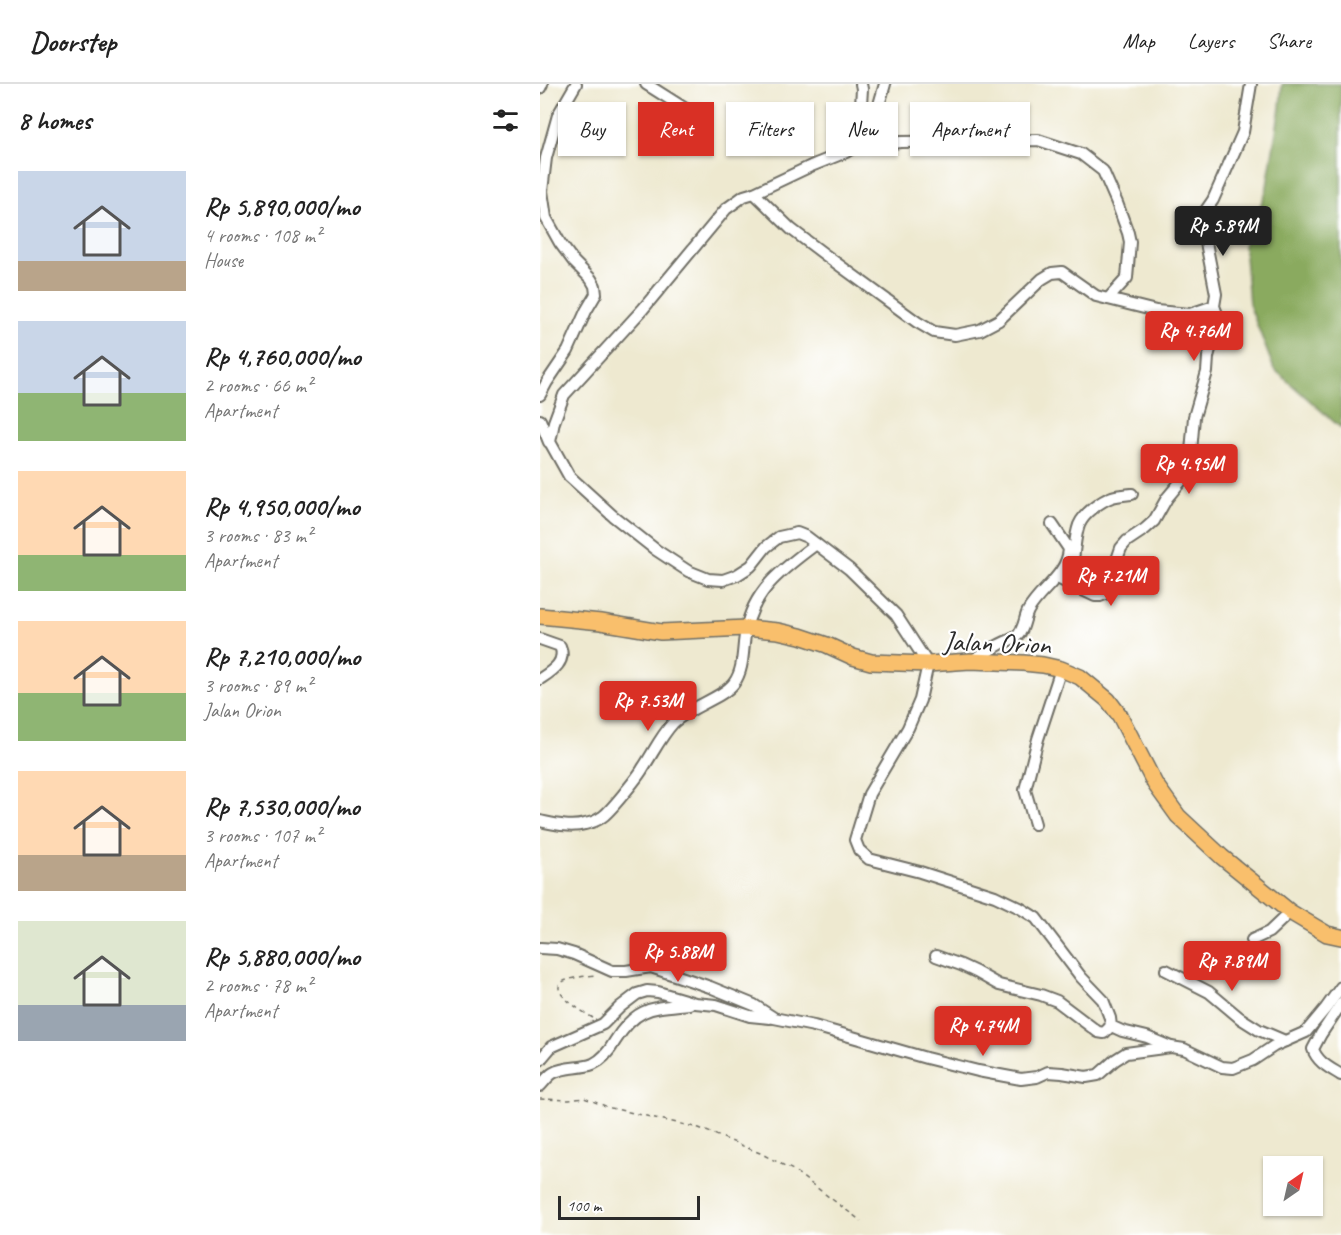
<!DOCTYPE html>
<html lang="en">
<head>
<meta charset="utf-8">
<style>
	body { margin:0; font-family:Caveat,sans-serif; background:#f2f2f2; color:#222; height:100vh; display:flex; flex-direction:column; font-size:22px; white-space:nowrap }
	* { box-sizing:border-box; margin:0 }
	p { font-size:20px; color:#767676 }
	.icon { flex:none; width:33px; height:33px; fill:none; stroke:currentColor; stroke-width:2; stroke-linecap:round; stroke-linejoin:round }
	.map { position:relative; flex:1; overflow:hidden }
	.panel { display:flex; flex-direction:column; background:#fff; width:540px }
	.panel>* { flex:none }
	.hud { position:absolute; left:18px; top:18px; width:570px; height:54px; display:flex; gap:12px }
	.needle { width:39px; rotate:34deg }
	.tools { position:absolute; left:723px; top:1072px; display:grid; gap:12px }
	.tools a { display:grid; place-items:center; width:60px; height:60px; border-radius:0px; background:#fff; box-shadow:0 2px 4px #0004; font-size:30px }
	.scale { position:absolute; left:18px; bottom:15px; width:142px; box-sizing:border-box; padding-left:6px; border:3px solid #2b2b2b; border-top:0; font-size:16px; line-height:21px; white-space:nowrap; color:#2b2b2b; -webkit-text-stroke:4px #fff; paint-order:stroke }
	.price { position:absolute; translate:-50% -51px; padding:0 14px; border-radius:6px; background:#d93025; color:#fff; font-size:20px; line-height:39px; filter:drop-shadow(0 2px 3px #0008) }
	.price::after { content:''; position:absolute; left:50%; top:36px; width:18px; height:14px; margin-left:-9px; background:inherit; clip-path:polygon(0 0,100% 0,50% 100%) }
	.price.current { background:#222; color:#fff }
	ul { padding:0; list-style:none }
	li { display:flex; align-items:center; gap:18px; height:150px; padding:0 18px }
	li span { display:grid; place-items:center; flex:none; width:168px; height:120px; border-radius:0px; color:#555 }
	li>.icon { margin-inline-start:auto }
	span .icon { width:72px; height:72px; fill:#fffc; stroke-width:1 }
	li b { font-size:26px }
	h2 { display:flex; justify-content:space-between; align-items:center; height:72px; padding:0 18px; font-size:26px }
	.chip { padding:0 21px; border-radius:0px; background:#fff; box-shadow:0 2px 4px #0004; font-size:21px; line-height:54px }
	.chip.current { background:#d93025; color:#fff }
	header { display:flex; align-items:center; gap:36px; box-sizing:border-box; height:84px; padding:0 30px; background:#fff; border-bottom:2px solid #e0e0e0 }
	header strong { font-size:28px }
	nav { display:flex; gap:33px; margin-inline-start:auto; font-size:21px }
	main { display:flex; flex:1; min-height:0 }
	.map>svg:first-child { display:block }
</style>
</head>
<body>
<header>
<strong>Doorstep</strong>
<nav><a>Map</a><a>Layers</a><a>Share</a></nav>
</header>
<main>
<section class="panel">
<h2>8 homes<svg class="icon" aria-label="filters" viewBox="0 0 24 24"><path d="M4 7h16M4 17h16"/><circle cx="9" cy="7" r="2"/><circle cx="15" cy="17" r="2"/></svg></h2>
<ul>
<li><span style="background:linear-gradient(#c9d6e8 75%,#b9a48a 0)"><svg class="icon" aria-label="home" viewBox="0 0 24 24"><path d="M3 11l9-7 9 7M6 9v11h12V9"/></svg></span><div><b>Rp 5,890,000/mo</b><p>4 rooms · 108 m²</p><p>House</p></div></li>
<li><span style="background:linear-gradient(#c9d6e8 60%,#8fb573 0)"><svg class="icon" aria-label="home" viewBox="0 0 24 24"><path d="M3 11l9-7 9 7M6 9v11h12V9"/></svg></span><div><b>Rp 4,760,000/mo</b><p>2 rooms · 66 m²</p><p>Apartment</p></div></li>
<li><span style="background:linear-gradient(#ffd9b3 70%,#8fb573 0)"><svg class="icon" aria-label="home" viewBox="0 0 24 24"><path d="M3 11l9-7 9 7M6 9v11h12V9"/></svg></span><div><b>Rp 4,950,000/mo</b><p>3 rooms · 83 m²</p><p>Apartment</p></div></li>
<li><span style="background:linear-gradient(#ffd9b3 60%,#8fb573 0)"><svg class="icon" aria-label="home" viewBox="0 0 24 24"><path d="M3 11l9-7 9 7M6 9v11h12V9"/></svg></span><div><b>Rp 7,210,000/mo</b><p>3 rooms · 89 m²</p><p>Jalan Orion</p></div></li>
<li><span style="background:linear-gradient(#ffd9b3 70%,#b9a48a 0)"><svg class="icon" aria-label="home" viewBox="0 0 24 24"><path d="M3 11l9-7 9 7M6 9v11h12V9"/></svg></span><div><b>Rp 7,530,000/mo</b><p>3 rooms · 107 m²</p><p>Apartment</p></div></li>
<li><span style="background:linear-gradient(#dfe7d0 70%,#9aa5b1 0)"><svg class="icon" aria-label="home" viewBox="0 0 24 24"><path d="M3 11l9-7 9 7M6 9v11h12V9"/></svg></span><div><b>Rp 5,880,000/mo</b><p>2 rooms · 78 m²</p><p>Apartment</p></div></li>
</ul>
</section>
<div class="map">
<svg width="801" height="1151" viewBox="0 0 801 1151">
	<rect width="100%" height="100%" fill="#fff"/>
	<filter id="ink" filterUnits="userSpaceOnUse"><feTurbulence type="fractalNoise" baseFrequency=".0167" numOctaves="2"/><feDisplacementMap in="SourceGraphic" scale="12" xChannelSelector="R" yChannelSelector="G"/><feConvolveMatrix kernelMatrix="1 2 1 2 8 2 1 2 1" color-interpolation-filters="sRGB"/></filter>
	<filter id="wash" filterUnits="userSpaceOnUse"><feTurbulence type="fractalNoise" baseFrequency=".008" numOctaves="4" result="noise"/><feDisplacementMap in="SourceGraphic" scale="24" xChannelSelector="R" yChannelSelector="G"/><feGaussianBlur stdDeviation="1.35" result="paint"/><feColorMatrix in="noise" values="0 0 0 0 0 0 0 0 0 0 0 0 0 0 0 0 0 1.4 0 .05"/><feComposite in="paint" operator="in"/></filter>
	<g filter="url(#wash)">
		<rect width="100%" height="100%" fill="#eee9d0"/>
		<polygon fill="#8aaa5e" stroke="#5a6a44" stroke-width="1.5" points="742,0 801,0 801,344 734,285 709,220 704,160 726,108 740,24"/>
	</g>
	<g filter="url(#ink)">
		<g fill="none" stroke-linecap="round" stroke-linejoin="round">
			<g stroke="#6f6e65" stroke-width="14">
				<g id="minor">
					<polyline points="106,0 163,36"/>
					<polyline points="321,0 322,5 321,21 321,52"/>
					<polyline points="345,0 336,31 314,63 306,68 271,82 214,109 251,145 284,170 377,238 394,248 415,251 440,246 459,236 502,195 512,189 522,188 556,212 616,227 650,230 674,222"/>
					<polyline points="0,4 2,0"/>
					<polyline points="314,63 361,58 498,56 541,70 563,87 577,119 588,149 590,158 587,194 568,215"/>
					<polyline points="214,109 204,112 186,125 103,225 24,311 14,338 10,358 29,392 73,432 116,466 148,487 168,495 183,496 197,491 211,482 226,463 239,453 257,449 267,453 309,485 356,531 388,580 380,616 368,644 329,710 315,756 319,766 329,775 380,788 455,812 480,824 496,834 541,893 563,916 570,934 571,942 582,947 607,953 631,963"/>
					<polyline points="0,311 7,298 28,267 46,227 56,210 55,202 51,195 34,178 20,159 6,134 2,107 6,74 18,31 36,0"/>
					<polyline points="0,336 9,358"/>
					<path d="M533 475C535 464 535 452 539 441 544 429 561 417 572 413 578 411 585 411 592 410"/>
					<polyline points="517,494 555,512 560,512 565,510 581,464 587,457 605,445 614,437 627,414 647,390 650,379 654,333 667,288 668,273 676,242 677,230 674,222 676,210 663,143 664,129 673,116 703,48 711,0"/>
					<path d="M0 555 20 562C27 578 12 587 0 595"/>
					<path d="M430 577C440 572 449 566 459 561 464 558 471 556 476 553 484 547 484 535 488 527 500 505 527 492 529 465L512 440"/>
					<path d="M0 737C15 740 30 744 45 740 50 739 58 736 62 733 69 729 98 693 103 684 113 669 121 652 133 639 149 623 183 614 194 599 205 584 202 563 206 546 214 504 245 484 276 460"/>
					<polyline points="495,740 485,706 498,655 521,585"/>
					<polyline points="712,856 729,848 750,828"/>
					<polyline points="0,864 17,865 34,870 72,887 86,887 111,883 170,903 214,921 234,934 274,942 386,974 438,987 481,995 497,993 508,988 522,989 546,993 558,991 575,976 586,969 631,963 644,965 682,983 693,984 713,976 734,962 766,948 786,924 801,903"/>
					<polyline points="396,872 421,881 436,888 459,901 501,911 517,917 558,948 564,949 571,942"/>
					<polyline points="626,886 669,908 700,934 719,946 745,957"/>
					<path d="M801 920 781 950 773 965C777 978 790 984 801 991"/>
					<polyline points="0,976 11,963 63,940 80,923 97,910 107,907 118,908 155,919 176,921 210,932 230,934"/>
					<path d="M0 1002C4 998 8 992 13 989 25 982 41 985 53 980 64 975 70 966 75 957 97 922 112 924 149 920"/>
				</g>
			</g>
			<g stroke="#6f6e65" stroke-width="18">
				<polyline id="highway" points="0,532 61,538 121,548 206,544 238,547 260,552 287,561 313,573 331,578 388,580 430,577 483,579 503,581 521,585 540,593 568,616 580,632 615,700 638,732 682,773 750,828 787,850 801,853"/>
			</g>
			<g stroke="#6f6e65" stroke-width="1.5" stroke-dasharray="4.5 4.5" stroke-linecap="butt">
				<path d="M53 934C45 929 1 904 27 896 36 893 47 892 56 891"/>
				<polyline points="0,1015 29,1016 44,1014 71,1024 159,1044 220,1069 253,1086 321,1137"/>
			</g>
			<use href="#minor" stroke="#fff" stroke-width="10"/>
			<use href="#highway" stroke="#f9bf6c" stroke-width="15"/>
		</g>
	</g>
	<g text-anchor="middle" stroke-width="4.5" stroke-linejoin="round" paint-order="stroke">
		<g font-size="28" fill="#2b2b2b" stroke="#fff">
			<text transform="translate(457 558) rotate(2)" y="10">Jalan Orion</text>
		</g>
	</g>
</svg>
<div class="tools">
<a><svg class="needle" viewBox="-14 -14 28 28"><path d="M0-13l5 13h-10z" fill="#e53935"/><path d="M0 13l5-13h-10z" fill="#767676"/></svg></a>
</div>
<div class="scale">100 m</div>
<b class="price current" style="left:683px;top:173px">Rp 5.89M</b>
<b class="price" style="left:654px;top:278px">Rp 4.76M</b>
<b class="price" style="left:649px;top:411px">Rp 4.95M</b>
<b class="price" style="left:571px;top:523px">Rp 7.21M</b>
<b class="price" style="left:108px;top:648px">Rp 7.53M</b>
<b class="price" style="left:138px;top:899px">Rp 5.88M</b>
<b class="price" style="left:692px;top:908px">Rp 7.89M</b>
<b class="price" style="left:443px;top:973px">Rp 4.74M</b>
<div class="hud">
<a class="chip">Buy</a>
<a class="chip current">Rent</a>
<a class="chip">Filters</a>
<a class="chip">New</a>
<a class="chip">Apartment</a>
</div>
</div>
</main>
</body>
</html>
